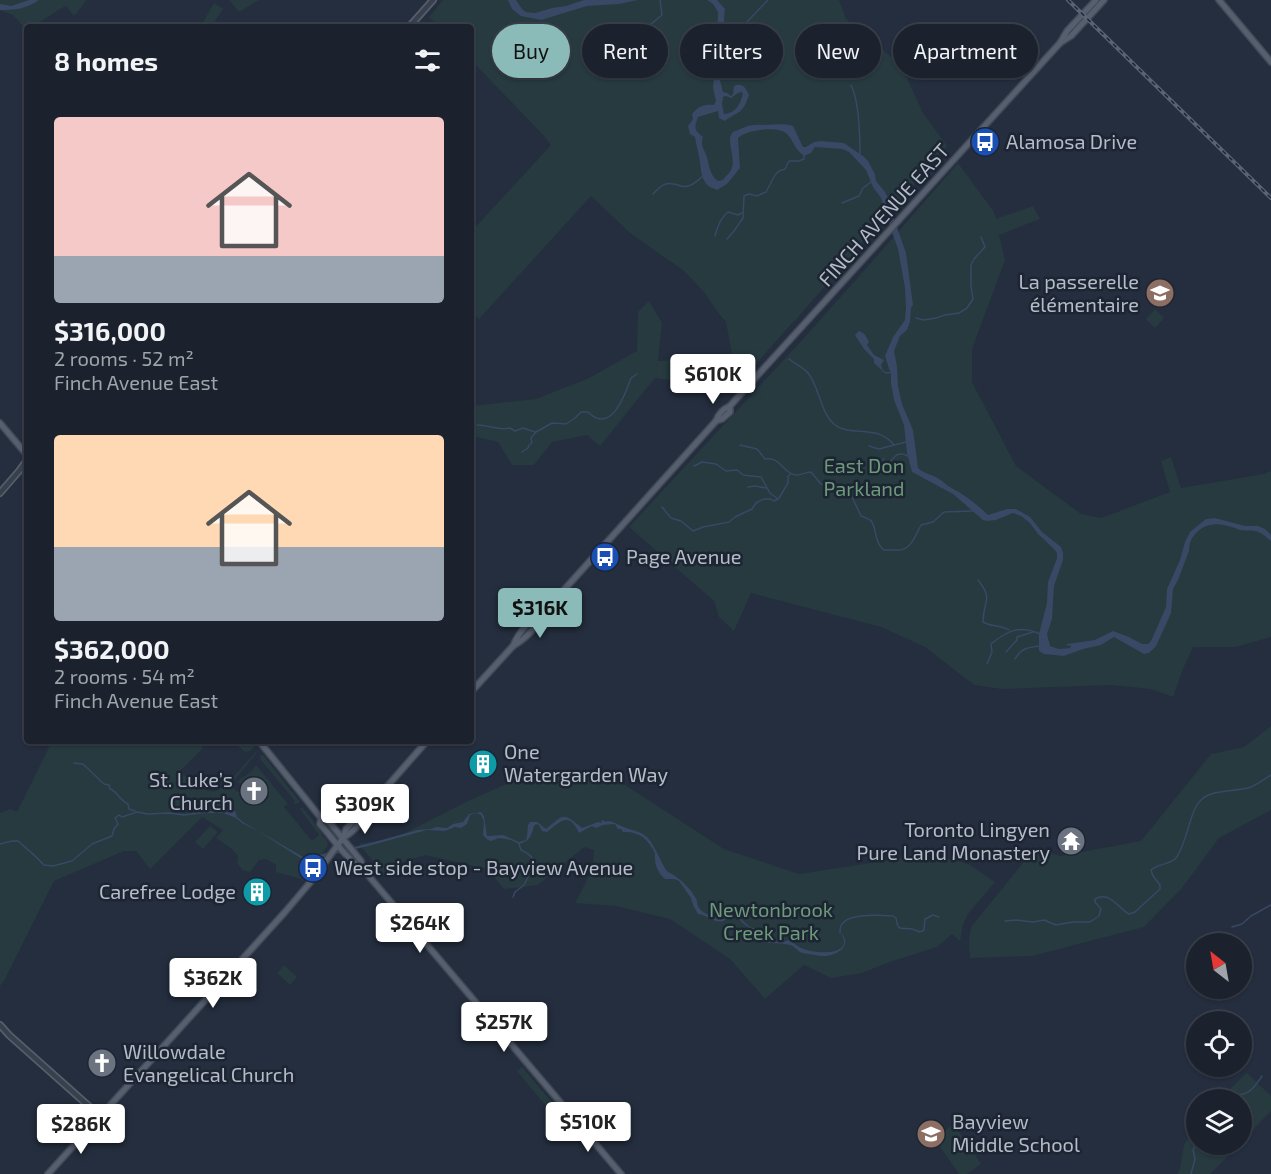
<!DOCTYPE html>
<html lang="en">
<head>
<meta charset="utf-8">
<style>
	body { margin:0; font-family:"Exo 2",sans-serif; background:#242a36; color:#f1f3f6; height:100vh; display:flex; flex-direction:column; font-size:22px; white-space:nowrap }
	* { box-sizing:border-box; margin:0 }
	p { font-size:20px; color:#a0a4aa }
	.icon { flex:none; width:33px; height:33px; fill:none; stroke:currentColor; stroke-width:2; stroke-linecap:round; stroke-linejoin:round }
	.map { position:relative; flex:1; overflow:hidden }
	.details { position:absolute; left:24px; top:24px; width:450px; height:720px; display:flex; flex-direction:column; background:#1b222e; border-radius:6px; box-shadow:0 2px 4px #0004,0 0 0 2px #393f4a }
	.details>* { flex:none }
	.hud { position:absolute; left:492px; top:24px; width:570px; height:54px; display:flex; gap:12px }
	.needle { width:39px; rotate:329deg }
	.buttons { position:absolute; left:1186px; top:933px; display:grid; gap:12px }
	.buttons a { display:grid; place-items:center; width:66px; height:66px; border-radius:50%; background:#1b222e; box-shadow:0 2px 4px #0004,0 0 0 2px #393f4a; font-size:30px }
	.price { position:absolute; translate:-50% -51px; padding:0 14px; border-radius:6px; background:#fff; color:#222; font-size:20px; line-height:39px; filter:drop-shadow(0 2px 3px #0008) }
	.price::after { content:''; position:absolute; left:50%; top:36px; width:18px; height:14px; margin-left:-9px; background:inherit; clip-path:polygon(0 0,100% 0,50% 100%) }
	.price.current { background:#8bbbb9; color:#111 }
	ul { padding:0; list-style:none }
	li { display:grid; align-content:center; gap:12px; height:318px; padding:0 30px }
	li span { display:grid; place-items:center; height:186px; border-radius:6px; color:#555 }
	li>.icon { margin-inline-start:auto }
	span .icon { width:108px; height:108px; fill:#fffc; stroke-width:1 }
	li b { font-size:26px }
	h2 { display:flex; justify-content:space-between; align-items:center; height:72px; padding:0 30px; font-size:26px }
	.pill { padding:0 21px; border-radius:27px; background:#1b222e; box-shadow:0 2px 4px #0004,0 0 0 2px #393f4a; font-size:21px; line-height:54px }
	.pill.current { background:#8bbbb9; color:#111 }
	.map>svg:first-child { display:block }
</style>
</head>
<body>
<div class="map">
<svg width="1271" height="1174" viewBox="0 0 1271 1174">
	<rect width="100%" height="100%" fill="#242e3e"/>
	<g fill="#263a3f" fill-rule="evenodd">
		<path d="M0 0H85L86 1 74 16 66 6C52 12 39 27 23 26L13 15 0 10Z"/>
		<polygon points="229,0 259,0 239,12"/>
		<polygon points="443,0 839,0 846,19 901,65 923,113 947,146 799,316 797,319 793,322 749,372 732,354 726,322 719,314 704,292 684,271 630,233 591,196 479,319 471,313 471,232 551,145 543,135 471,60 471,27 439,27 429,17"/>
		<polygon points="214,3 223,9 211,27 203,22"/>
		<polygon points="958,163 994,212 996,219 1033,206 1040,219 999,235 1005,260 972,349 972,382 1016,466 1081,514 1101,518 1170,492 1161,461 1171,457 1181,488 1264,474 1271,471 1271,637 1236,647 1193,647 1183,669 1173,697 1151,689 1110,685 1002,689 974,685 925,647 881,627 751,593 734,631 719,617 714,601 629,527 803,339 877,256"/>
		<polygon points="649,301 662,323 658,361 676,360 670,380 655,378 600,446 587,435 552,442 534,465 512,465 498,442 477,437 471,433 471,406 536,399 589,378 637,351 638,312"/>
		<polygon points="1155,309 1164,318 1155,328 1146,319"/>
		<polygon points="1271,726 1271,810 1219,838 1182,888 1144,927 1032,956 970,958 969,941 971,927 1035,848 1060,856 1141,841 1211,754 1244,747"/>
		<path d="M52 741H202V749L180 771C187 778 200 789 210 791 216 792 221 789 225 786L256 752V754L230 785 238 792 243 786 238 782C241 777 244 777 249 773 252 772 254 768 256 765L288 804 284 807 312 841 319 835 300 809 302 807C309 815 317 826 322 834V836C325 839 327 837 328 845L303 881 301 879 276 872V865L266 859 259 860 250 872 242 870 237 863 238 856 231 848 216 838 223 830 202 817 150 869 136 851H124L54 881 4 981 0 986V813L10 809 17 812ZM252 783 258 784V789L260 785 259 792 267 793 269 795 268 799 252 798 251 791Z"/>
		<polygon points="232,741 252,741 255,746 250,751 245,752"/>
		<polygon points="261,755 263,755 300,802 296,804 293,803 295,801 261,760 260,757"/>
		<polygon points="608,774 724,849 799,874 929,854 969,864 995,882 968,914 963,924 960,941 952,934 937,947 890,962 862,973 831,978 804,965 765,999 730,959 670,919 616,906 575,903 592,870 594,850 584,847 538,885 504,889 487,869 425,855 403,862 384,875 359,844 395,838 470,800 518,779"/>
		<polygon points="210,826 218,832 203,849 195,842"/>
		<polygon points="284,965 297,977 290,985 277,973"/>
		<polygon points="522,1067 566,1119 561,1122 559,1122 517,1071"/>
		<polygon points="1247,1073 1271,1096 1271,1111 1242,1141 1242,1100 1219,1099"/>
		<polygon points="1197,1123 1197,1144 1239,1145 1210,1174 1177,1174 1180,1169 1184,1145"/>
		<polygon points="954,1124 981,1164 967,1174 959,1174 934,1138"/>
	</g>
	<g fill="#384865" fill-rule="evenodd">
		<path d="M29 0H39C27 9 14 10 0 10V4L11 6Z"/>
		<polygon points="508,0 516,0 522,9 526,12 535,13 552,8 566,6 584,0 638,0 619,4 587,6 541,20 521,16 512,9"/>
		<path d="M707 0H717L725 9 724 19 725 36 719 59V77L723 92 727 93 731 96 733 94 734 86C742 82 746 88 749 95 742 115 740 110 725 121L719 118 718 111 698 117C694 129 694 129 703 137 701 144 702 146 705 152 710 163 708 174 718 181 726 179 721 181 726 176 742 163 723 142 733 132 735 131 736 131 738 130 747 125 754 124 764 125 774 125 783 123 793 126L803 147H806L814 142 821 141 844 143 863 156 868 161 875 174 876 181 885 192 889 200 893 216 906 253 913 305 911 308 910 322 907 330 900 336 894 351 897 366 898 386 902 404 913 430 918 468C924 474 932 474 939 479 943 481 946 485 950 487 965 495 977 504 988 515L1007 509H1016L1030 517 1042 532 1061 547 1063 553V560L1054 586 1052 619 1047 634 1050 646 1059 649 1070 648 1071 646 1066 645 1067 644 1095 640 1113 631 1129 637 1142 644H1148L1151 641 1166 607 1167 589 1180 560 1185 542 1190 532 1196 527 1206 519 1215 518 1245 526H1258L1265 529 1271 535V541C1266 537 1261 532 1255 531 1250 530 1245 531 1240 530 1224 524 1210 520 1196 533 1191 538 1189 544 1189 551L1178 580 1173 589 1171 613 1168 620 1156 646 1149 653 1144 654 1114 637 1101 645 1083 649 1064 656 1044 654 1039 651V634L1047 603 1048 582 1057 558V553L1053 548 1038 534 1030 523 1021 516 1013 513 996 520 987 521 983 520 953 494 912 472 907 453 904 425 894 400 891 384V372L889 369 885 356 893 337 905 320 906 308 905 288 898 249 887 218 884 207 881 198 873 187 866 170 849 152 842 149 815 147 811 153 804 156C794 149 794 141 787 134 778 125 746 130 738 138L740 168 727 184 717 190C713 188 707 187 705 182 700 175 701 165 699 157 698 149 696 145 695 137L690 134 688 126 693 119 692 114C698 106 705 104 714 105L716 101 713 88 714 77 711 55 717 34 718 12 713 4ZM741 92 743 93C740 105 736 113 724 114L722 104 723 97 726 96 731 98 738 93Z"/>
		<path d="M859 331C865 333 866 336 869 342L867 345 874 355 884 360 881 365 883 371 874 363V359L864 349 855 335Z"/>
		<path d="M227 809 235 811 237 817 243 822 305 858 367 844 418 830 431 829 436 827 447 828 453 824 463 822 469 814 481 812 484 816 487 836 503 835 519 842 526 840 527 836 528 825 530 822H537L546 829C564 815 562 811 582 828L598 822 601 823 602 820 606 822 608 821C616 822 621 827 629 829 644 833 649 836 656 851 659 856 664 868 667 871 669 873 673 874 675 876 685 883 691 890 697 900 696 913 713 917 723 919L727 916 729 911H735L741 919 750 927 756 929 760 936 765 941 784 942 788 940C793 942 797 946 801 948 809 952 836 956 843 946 846 942 842 936 841 933 854 947 834 957 821 956 815 955 808 954 802 953 797 951 796 947 790 945 775 941 758 948 749 932L750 929 744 924 733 913C718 930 715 917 698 914L693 905 691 898 679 881 674 879H665C657 872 654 863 655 853 648 839 639 831 623 832L621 829H618L615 824 603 825 596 828 592 826 579 833C569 811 561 821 547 832L542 831 539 825 536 824 534 826C532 835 529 842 519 844L511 840 499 838 491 841 488 840 483 835 484 822 481 815 477 813 470 815 467 824 461 828 455 827 445 831 427 830 368 846 305 861 258 831 242 823 236 818 223 813H205V812L219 810 225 811Z"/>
	</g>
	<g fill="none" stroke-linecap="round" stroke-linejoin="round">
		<g stroke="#384865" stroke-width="1.5">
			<path d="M615 37C635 41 648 26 662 15L660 0"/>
			<polyline points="723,44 732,42 745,24 768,0"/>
			<path d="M851 85C859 101 860 137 860 155"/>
			<path d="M653 194C659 188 663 182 673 184 678 184 682 188 688 186 694 185 699 179 703 176"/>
			<polyline points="842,203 859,196 863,188 871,182"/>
			<path d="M715 236C717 228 721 217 728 212L738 215 742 213"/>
			<polyline points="727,239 734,231 743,218 744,196 749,194 757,196 766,192 775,175 779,171 785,169 789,161 799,161 804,159 804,155"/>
			<polyline points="916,318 924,320 936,318 945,315 959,313 967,308 973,299 971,286 971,265 974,259 985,247 981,237"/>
			<path d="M789 359C795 364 803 367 808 373 820 388 820 412 834 424 850 438 877 423 894 445"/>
			<polyline points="883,371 886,373 893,372"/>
			<path d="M477 425C489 425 499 431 510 428L515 431 523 428 535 432"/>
			<path d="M740 445 757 449 765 459C781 456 783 474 796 475 801 475 807 472 811 472L821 484 826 485 835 492H846L851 495 861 516C864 517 867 518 870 520 877 524 873 542 884 550 889 550 894 550 899 550 911 550 916 534 921 525L933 522 944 512 973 511"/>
			<polyline points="869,446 879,449 906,442"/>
			<path d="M522 452 528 448 529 445 532 443 531 438 536 432 552 423 566 424 575 418 581 412H588C611 435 625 395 631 378L637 374"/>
			<path d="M884 459 880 462 879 464 882 468C893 465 893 448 908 456"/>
			<polyline points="694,466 702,462 716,464 726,471 737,470 743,475 761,477 770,493 778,499"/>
			<polyline points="748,487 755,486 766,488"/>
			<polyline points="779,498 788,483 788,476 791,474"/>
			<polyline points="662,507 671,518 681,521 693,531 703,527 729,522 735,517 752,509 756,503 764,499 771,499 774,501 778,499"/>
			<path d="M978 580C994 600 983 600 983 622 991 627 1002 625 1009 630"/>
			<polyline points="1006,652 1017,640 1017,637 1033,632"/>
			<path d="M1015 659C1021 648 1029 647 1041 646"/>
			<path d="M987 664 992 652 991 644C1008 630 1020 625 1040 634"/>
			<path d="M74 763 83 764 104 784 109 785 110 789C117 791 120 801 128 804L129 809 135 811"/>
			<path d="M0 844 12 841H18C27 849 36 856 44 865L53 866 72 861 92 844 112 836 114 829 118 824 115 818 119 815 122 817 137 812 148 814 169 813 184 815 207 812"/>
			<path d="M513 897 515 892 524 885 534 865C534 856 527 853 521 850L519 844"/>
			<path d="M1005 921 1016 920 1033 922 1044 920 1056 925 1073 922H1090L1099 916 1101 909 1095 902V899C1110 891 1117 907 1129 914L1135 912 1160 889V885L1153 876 1151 870C1159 863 1170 865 1176 858 1188 842 1189 810 1202 799 1214 789 1236 792 1251 787 1258 784 1265 779 1271 775"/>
			<polyline points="1232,927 1242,924 1251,916 1271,905"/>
			<path d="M840 933C840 928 840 926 843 923 851 913 881 915 893 916L896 918C898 933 901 927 912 929 915 930 917 931 920 932L924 930 925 919 933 915 939 917"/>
			<path d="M1231 1100 1236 1095C1250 1095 1255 1086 1262 1076"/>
			<polyline points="1191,1174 1195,1159 1193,1150 1197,1141"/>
		</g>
		<g stroke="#565e6c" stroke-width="8">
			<g id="minor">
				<polyline points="409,27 433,0"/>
				<polyline points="0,493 19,471 27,460"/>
				<polyline points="0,1025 9,1035 100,1116"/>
			</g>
		</g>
		<g stroke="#414957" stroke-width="8">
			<g id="major">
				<polyline points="1219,0 1271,62"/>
				<polyline points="1060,43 1071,36 1104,0"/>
				<polyline points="716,421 722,419 730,412 730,406 746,388 1060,43 1067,31 1096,0"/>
				<polyline points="0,423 27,455"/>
				<path d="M513 646C519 632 530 619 543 612"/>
				<path d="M471 692 513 646C527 638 538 625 545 611L716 421C718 415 723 409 730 406"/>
				<path d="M259 741 321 818 320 824C332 837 346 859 362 868L621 1174"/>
				<polyline points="321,818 326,818 361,861 362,868"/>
				<path d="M343 838C351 833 361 825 362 815"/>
				<polyline points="48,1174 285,912 308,885 343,838 346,829 357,817 362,815 427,741"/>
			</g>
		</g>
		<use href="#minor" stroke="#38404e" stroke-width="4.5"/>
		<use href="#major" stroke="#565f6e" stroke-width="5"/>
		<g stroke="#5a6375" stroke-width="4">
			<polyline id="rail" points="1068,0 1271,198"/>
		</g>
		<use href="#rail" stroke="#1d2533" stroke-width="1.5" stroke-dasharray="4.5" stroke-linecap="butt"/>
	</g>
	<defs>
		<g id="bus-disc" transform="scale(1.5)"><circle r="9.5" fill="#1a4fb4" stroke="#1d2533"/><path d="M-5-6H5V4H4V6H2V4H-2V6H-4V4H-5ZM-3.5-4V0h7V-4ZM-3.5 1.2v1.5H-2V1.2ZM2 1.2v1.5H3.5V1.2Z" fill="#fff"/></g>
		<g id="school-disc" transform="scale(1.5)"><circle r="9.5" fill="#8d6e63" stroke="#1d2533"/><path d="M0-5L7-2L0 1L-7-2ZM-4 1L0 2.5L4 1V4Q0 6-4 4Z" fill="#fff"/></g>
		<g id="building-disc" transform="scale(1.5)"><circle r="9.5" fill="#0f9aa8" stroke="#1d2533"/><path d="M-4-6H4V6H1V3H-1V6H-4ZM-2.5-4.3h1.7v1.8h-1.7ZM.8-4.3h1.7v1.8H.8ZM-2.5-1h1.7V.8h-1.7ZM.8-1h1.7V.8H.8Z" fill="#fff"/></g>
		<g id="church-disc" transform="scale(1.5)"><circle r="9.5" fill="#6b7280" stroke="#1d2533"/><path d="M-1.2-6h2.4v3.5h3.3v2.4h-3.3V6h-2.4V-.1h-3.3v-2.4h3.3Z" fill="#fff"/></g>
		<g id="temple-disc" transform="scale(1.5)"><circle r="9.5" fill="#6b7280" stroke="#1d2533"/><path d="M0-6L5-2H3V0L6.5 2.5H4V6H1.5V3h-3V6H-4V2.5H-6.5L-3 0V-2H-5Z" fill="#fff"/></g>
	</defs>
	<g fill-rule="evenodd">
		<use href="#bus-disc" x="985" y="142"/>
		<use href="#school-disc" x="1160" y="293"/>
		<use href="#bus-disc" x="605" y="557"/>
		<use href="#building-disc" x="483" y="764"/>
		<use href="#church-disc" x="254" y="791"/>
		<use href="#temple-disc" x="1071" y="841"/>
		<use href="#bus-disc" x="313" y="868"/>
		<use href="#building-disc" x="257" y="892"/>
		<use href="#church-disc" x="102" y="1063"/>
		<use href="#school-disc" x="931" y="1134"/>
	</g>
	<g text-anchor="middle" stroke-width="5" stroke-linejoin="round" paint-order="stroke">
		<g font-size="20" fill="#b4bbc9" stroke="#1d2533" text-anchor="start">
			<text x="1006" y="149">Alamosa Drive</text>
			<text x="1139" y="289" text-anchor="end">La passerelle<tspan x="1139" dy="23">élémentaire</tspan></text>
			<text x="626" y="564">Page Avenue</text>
			<text x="504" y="759">One<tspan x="504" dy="23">Watergarden Way</tspan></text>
			<text x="233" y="787" text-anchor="end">St. Luke’s<tspan x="233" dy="23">Church</tspan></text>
			<text x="1050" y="837" text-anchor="end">Toronto Lingyen<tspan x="1050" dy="23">Pure Land Monastery</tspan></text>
			<text x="334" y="875">West side stop - Bayview Avenue</text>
			<text x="236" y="899" text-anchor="end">Carefree Lodge</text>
			<text x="123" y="1059">Willowdale<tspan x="123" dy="23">Evangelical Church</tspan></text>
			<text x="952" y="1129">Bayview<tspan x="952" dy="23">Middle School</tspan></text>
		</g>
		<g font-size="20" fill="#b4bbc9" stroke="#1d2533">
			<text transform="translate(884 215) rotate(-48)" y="7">FINCH AVENUE EAST</text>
		</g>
		<g font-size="20" fill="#6c9a7a" stroke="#1d2533">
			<text x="864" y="473">East Don<tspan x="864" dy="23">Parkland</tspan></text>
			<text x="771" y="917">Newtonbrook<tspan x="771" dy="23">Creek Park</tspan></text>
		</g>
	</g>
</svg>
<div class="buttons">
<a><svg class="needle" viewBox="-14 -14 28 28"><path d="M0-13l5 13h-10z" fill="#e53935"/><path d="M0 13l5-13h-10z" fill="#a0a4aa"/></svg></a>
<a><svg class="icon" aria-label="locate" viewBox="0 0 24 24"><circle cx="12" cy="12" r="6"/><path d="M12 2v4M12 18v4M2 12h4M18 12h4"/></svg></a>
<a><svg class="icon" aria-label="layers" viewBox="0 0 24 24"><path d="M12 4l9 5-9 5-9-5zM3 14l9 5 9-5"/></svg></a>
</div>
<b class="price" style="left:713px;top:405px">$610K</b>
<b class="price current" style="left:540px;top:639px">$316K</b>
<b class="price" style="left:365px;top:835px">$309K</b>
<b class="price" style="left:420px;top:954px">$264K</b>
<b class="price" style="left:213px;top:1009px">$362K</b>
<b class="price" style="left:504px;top:1053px">$257K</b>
<b class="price" style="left:588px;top:1153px">$510K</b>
<b class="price" style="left:81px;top:1155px">$286K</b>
<div class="hud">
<a class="pill current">Buy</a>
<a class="pill">Rent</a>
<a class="pill">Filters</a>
<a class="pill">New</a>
<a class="pill">Apartment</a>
</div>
<section class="details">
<h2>8 homes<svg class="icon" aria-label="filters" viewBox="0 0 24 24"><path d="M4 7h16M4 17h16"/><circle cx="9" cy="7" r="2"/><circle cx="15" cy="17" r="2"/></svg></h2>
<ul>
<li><span style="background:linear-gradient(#f6c9c9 75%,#9aa5b1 0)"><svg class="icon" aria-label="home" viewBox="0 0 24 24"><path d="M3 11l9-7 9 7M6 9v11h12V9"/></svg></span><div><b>$316,000</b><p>2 rooms · 52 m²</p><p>Finch Avenue East</p></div></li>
<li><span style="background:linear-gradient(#ffd9b3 60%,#9aa5b1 0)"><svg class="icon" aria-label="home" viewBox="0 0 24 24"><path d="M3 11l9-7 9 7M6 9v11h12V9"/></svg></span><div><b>$362,000</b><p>2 rooms · 54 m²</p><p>Finch Avenue East</p></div></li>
</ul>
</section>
</div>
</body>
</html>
